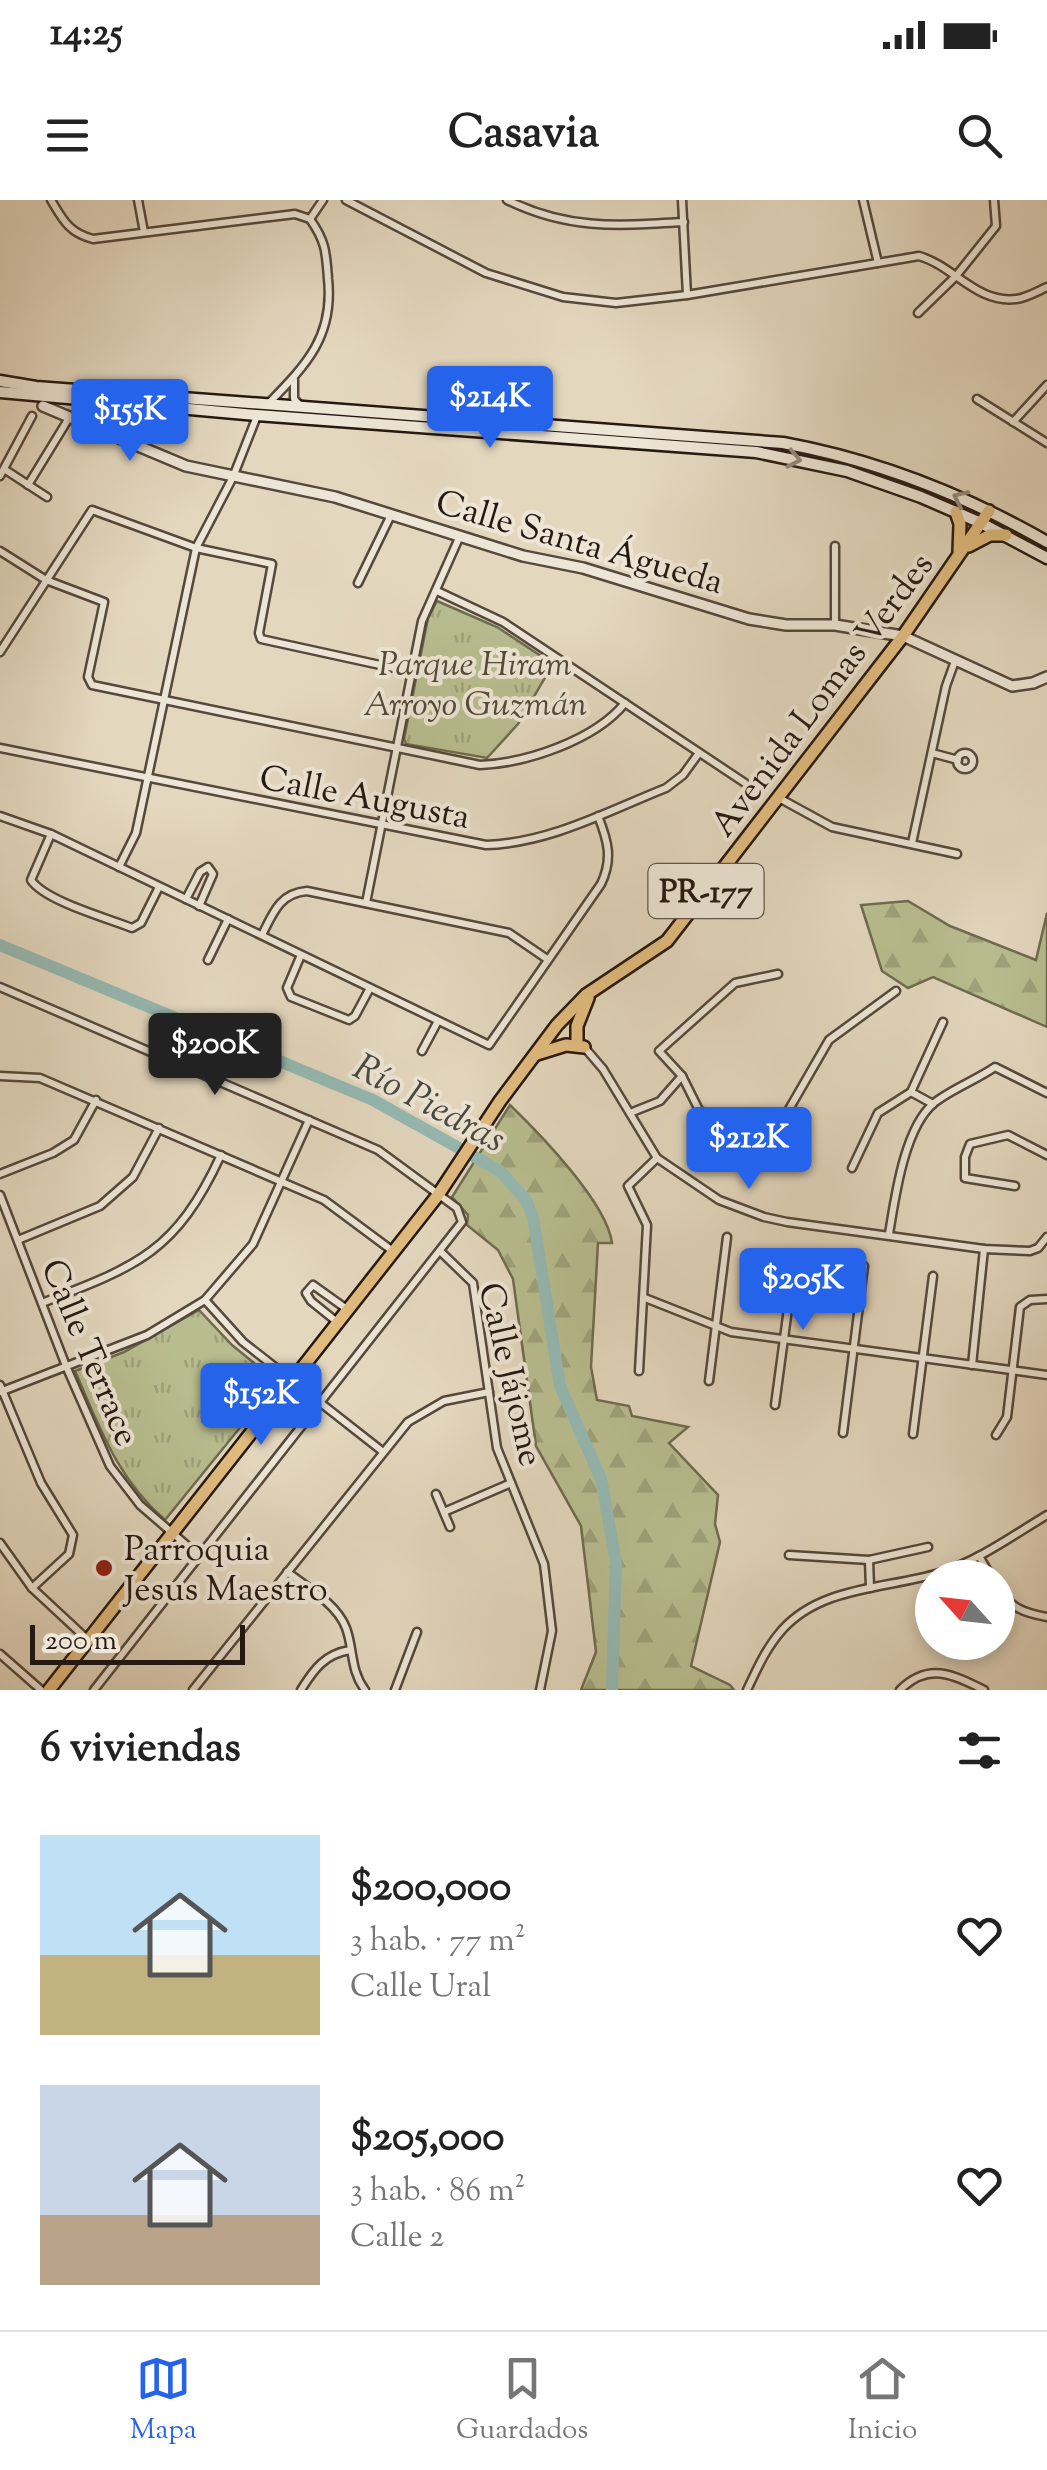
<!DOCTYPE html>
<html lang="es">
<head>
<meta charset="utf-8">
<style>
	body { margin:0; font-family:"Sorts Mill Goudy",serif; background:#f6f6f6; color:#222; height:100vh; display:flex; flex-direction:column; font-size:38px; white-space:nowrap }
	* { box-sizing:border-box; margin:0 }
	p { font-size:32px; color:#767676 }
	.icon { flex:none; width:55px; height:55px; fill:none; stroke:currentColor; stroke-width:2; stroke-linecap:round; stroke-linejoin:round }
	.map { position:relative; height:1490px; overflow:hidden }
	.details { display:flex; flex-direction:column; background:#fff; flex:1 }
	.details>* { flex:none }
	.needle { width:65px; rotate:297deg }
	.controls { position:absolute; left:915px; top:1360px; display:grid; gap:20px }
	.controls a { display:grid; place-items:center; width:100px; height:100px; border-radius:50%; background:#fff; box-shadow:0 5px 15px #0003; font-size:50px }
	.scale { position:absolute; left:30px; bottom:25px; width:215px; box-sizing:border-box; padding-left:10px; border:5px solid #261911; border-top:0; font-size:28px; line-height:35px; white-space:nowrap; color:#261911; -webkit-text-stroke:8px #ede5d5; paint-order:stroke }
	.price { position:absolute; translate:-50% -85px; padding:0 22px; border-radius:10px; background:#2563eb; color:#fff; font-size:32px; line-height:65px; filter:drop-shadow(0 2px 5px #0008) }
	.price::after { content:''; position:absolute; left:50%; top:60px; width:30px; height:22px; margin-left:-15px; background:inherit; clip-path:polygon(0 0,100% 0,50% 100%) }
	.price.on { background:#222; color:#fff }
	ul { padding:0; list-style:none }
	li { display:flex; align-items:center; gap:30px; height:250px; padding:0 40px }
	li span { display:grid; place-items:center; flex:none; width:280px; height:200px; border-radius:0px; color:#555 }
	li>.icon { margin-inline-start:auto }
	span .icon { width:120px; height:120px; fill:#fffc; stroke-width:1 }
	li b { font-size:42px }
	h2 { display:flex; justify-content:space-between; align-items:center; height:120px; padding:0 40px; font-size:42px }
	.status { display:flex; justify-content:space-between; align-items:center; height:70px; padding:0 50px; background:#fff; direction:ltr }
	.status svg { height:28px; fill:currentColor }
	header { display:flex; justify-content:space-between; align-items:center; height:130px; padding:0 40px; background:#fff; font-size:45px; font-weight:800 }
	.tab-bar { display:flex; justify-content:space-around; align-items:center; height:140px; border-top:2px solid #e0e0e0; background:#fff; font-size:28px; color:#767676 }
	.tab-bar a { display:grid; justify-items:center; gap:5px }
	.tab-bar .on { color:#2563eb }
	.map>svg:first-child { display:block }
</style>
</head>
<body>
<div class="status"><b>14:25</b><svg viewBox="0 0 49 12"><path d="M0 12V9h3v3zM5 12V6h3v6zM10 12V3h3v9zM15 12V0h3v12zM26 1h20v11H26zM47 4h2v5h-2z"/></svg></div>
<header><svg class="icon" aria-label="menu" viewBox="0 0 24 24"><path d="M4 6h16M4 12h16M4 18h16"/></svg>Casavia<svg class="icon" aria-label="search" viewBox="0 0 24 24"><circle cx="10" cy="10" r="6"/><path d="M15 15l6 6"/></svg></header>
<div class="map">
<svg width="1047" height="1490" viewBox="0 0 1047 1490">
	<defs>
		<pattern id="forest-firs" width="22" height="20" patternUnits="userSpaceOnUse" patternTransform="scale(2.5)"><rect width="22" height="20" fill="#b8bd8f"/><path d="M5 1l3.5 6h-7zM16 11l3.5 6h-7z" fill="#9ea27a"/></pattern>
		<pattern id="park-tufts" width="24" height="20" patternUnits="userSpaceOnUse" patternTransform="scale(2.5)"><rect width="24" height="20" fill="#b8bd8f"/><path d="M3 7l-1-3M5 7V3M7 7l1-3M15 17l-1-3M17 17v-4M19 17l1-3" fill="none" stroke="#9ea27a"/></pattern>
	</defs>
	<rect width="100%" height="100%" fill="#e3d7be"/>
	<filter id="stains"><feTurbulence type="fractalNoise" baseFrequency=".002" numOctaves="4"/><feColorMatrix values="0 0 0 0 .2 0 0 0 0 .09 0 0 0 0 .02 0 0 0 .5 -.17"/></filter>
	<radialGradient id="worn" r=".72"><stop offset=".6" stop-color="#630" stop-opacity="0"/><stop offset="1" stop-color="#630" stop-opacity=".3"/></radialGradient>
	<g fill="url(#forest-firs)" stroke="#6f6b50" stroke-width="2.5">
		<polygon points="908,701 950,726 1036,760 1047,713 1047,827 933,777 908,788 882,771 861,705"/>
		<path d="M510 905C540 934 607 1003 612 1043H598L591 1167 597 1200 629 1206 632 1216 688 1227 669 1243 718 1295 715 1324 720 1342 691 1466 730 1485 734 1490H581L596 1452 581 1326 536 1246 513 1079 498 1050 467 1025 468 1015 452 997Z"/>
	</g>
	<g fill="url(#park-tufts)" stroke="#6f6b50" stroke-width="2.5">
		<polygon points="437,401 497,427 553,464 518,524 487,558 406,544 404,539 428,418"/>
		<path d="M199 1110 232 1145 277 1182 165 1320C117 1278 100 1228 75 1171L124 1152Z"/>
	</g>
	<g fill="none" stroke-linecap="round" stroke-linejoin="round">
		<polyline stroke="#95b9b3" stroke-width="12" points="0,745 373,900 500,971 526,1000 533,1017 560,1186 601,1279 616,1362 612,1490"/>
		<g stroke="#55483c" stroke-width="11">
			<g id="minor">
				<path d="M51 0C63 20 69 33 93 39L295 14 310 19"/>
				<polyline points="138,0 144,32"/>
				<path d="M346 0 486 73 563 97 616 103 687 95 919 56C954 66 977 104 1016 99 1026 98 1038 91 1047 87"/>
				<path d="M507 0C568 30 617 26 684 22"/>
				<polyline points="682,0 687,95"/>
				<polyline points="863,0 878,63"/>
				<polyline points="310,19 323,0"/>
				<polyline points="918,113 956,76 996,26 994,0"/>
				<polyline points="294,180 294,199 300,205"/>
				<polyline points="977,199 1047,243"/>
				<path d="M269 203C307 164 334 136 328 79 326 52 326 42 310 19"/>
				<polyline points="1013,222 1047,185"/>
				<polyline points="4,269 47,297"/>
				<polyline points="0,276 32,216"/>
				<polyline points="28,285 69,218"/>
				<path d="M0 351 46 380 104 402 88 477 92 485 480 565C527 563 595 540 625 503"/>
				<polyline points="358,383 391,315"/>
				<polyline points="437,391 503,422 745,583"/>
				<polyline points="835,425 835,346"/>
				<polyline points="0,452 92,310 196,348 272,364 259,433 261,439 412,472"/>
				<path d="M0 548 486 645C550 643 608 611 666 588L683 575 699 553"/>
				<polyline points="932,553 958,560"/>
				<circle cx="965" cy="561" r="8"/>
				<polyline points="779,598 832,627 957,654"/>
				<path d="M0 616 51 634 489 845 601 684C613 659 608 641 598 616"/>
				<path d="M51 634 31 680C45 701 107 718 132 728L141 723 159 687"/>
				<polyline points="912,643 946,486 955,461"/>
				<polyline points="119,667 136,633 196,348 233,277 257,216"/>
				<polyline points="186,699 200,672 208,667 213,674 199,706"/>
				<polyline points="366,703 422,421 459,338"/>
				<path d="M262 735C273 713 280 693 307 691L509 733 547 759"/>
				<polyline points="301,755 287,788 291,797 349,820 355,816 370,788"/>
				<polyline points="208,760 228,719"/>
				<polyline points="0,787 378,950 457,1008 462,1022 94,1490"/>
				<polyline points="585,848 603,869 657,958 719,1000 764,1017 787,1022 984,1049 1030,1051 1038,1048 1047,1037"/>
				<polyline points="422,851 438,821"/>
				<polyline points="0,876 40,878 324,1000 394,1052"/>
				<polyline points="682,876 699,910 780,957"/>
				<polyline points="933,904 911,892 943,822"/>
				<polyline points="630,913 660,901 682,876 659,851 735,783 778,774"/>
				<polyline points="766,949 829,840 896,791"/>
				<polyline points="852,968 878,913 911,892"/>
				<polyline points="0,974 53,953 74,940 96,900"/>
				<polyline points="1015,986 965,978 965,957 970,944 1008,935 1047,955"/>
				<polyline points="0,995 66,1166 110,1266 140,1305 199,1356"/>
				<path d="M889 1034C895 998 904 928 934 903 952 889 976 880 995 867L1047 893"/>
				<polyline points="18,1040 100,1006 133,977 159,928"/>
				<polyline points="440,1051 473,1083 497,1248 544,1364 552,1431 540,1490"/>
				<polyline points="645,1098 731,1132 1047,1175"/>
				<polyline points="205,1100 243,1142 382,1251"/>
				<path d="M42 1103C138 1066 176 1052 221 955"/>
				<polyline points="337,1122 311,1101 306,1093 313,1085 348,1110"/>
				<polyline points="972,1165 984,1049"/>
				<polyline points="639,1171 647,1025 628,986 657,958"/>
				<polyline points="709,1181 727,1037"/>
				<polyline points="0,1185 41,1283 73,1335 69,1354 32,1388"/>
				<polyline points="0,1192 147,1135 205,1100 253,1044 309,920"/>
				<polyline points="775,1205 795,1057"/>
				<polyline points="843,1233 864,1066"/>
				<polyline points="913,1234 933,1076"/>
				<polyline points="996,1235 1007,1217 1020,1107 1030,1100 1047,1099"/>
				<polyline points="436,1294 450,1327"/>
				<polyline points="444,1312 511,1283"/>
				<polyline points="0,1343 32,1388 88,1440"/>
				<polyline points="789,1355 869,1360 928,1347"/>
				<polyline points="979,1356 992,1378"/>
				<polyline points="869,1360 870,1388"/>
				<path d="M287 1372C307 1387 337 1404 346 1428 354 1450 350 1470 365 1490"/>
				<path d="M998 1387C1010 1408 1024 1413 1047 1417"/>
				<polyline points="0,1454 41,1490"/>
				<polyline points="193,1490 408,1222 444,1201 489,1192"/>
				<path d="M301 1490C314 1469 325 1454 350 1450"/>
				<polyline points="395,1490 417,1432"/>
				<path d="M747 1490C757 1469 766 1448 782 1430 821 1386 886 1389 939 1373 978 1361 1012 1336 1047 1315"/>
				<path d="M900 1490C928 1462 952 1474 984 1490"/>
			</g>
		</g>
		<g stroke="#55483c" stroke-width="14">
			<polyline id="tertiary" points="43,206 186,266 335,297 523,356 583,368 749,419 786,425 835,425 903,436 1012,486 1033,483 1047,477"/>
		</g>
		<g stroke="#261911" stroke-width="15">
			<g id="secondary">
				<path d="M0 181 36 187 783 243C876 260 965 295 1047 342"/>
				<polyline points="0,192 257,215 756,252 847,271 921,297 981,323 1047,358"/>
			</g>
		</g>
		<g stroke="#261911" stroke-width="16">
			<g id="primary">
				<polyline points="956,312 960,324 959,351"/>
				<polyline points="969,346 990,335 1006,335"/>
				<polyline points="577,841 577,826 588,798"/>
				<polyline points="537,854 566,845 584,847"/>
				<polyline points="49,1490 438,995 500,901 557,825 586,795 667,741 903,436 989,311"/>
			</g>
		</g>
		<use href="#minor" stroke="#ede5d5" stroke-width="6"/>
		<use href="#tertiary" stroke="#ede5d5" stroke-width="9"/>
		<use href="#secondary" stroke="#ede5d5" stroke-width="10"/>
		<use href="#primary" stroke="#e2bc7f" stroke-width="11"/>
	</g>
	<defs><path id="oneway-chevron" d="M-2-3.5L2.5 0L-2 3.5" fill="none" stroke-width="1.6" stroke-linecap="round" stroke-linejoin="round" transform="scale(2.5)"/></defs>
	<g stroke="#93897d">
		<use href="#oneway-chevron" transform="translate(794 259) rotate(11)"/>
		<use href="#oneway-chevron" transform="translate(960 298) rotate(-155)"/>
	</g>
	<circle fill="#8f2418" stroke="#ede5d5" stroke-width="4" cx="104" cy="1368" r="10"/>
	<g text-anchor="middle" stroke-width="8" stroke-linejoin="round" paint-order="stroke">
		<rect fill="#ede5d5" stroke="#62564c" stroke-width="2.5" x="648.5" y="664" width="115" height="54" rx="8"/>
		<g font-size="32" font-weight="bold" fill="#261911">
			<text x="706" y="702">PR-177</text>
		</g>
		<g font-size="35" fill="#261911" stroke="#ede5d5">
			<text transform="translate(580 341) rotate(16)" y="12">Calle Santa Águeda</text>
			<text transform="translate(821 494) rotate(-53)" y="12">Avenida Lomas Verdes</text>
			<text transform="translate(365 596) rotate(11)" y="12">Calle Augusta</text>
			<text transform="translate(91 1152) rotate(67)" y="12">Calle Terrace</text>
			<text transform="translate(512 1174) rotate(77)" y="12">Calle Jájome</text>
		</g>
		<g font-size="35" font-style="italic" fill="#524a37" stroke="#ede5d5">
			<text x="475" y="475">Parque Hiram<tspan x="475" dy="40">Arroyo Guzmán</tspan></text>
		</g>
		<g font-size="35" fill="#261911" stroke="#ede5d5" text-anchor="start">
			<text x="124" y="1360">Parroquia<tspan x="124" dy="40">Jesus Maestro</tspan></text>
		</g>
		<g font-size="38" font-style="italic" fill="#474942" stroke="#ede5d5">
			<text transform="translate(430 902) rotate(28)" y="13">Río Piedras</text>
		</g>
	</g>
	<rect width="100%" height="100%" filter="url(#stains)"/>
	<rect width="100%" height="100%" fill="url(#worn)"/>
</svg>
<div class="controls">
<a><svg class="needle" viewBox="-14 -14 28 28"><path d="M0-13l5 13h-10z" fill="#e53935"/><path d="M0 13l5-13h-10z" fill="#767676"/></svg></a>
</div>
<div class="scale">200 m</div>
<b class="price" style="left:490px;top:251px">$214K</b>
<b class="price" style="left:130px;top:264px">$155K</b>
<b class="price on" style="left:215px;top:898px">$200K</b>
<b class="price" style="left:749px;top:992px">$212K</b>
<b class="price" style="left:803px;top:1133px">$205K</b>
<b class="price" style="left:261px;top:1248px">$152K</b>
</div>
<section class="details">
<h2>6 viviendas<svg class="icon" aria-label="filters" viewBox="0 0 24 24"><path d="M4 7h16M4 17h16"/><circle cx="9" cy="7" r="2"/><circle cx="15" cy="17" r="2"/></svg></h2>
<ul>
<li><span style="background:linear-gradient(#bfe0f5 60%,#c2b280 0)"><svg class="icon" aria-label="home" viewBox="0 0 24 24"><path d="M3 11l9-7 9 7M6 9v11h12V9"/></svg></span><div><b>$200,000</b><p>3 hab. · 77 m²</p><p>Calle Ural</p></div><svg class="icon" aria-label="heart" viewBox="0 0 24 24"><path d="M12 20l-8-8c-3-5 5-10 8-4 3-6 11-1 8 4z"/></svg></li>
<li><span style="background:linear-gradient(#c9d6e8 65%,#b9a48a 0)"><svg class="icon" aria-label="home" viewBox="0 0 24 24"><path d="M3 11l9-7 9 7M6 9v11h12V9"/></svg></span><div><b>$205,000</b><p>3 hab. · 86 m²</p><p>Calle 2</p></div><svg class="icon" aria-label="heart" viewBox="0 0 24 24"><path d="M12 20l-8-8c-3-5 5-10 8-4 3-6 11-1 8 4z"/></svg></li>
</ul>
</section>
<nav class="tab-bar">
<a class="on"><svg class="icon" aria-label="map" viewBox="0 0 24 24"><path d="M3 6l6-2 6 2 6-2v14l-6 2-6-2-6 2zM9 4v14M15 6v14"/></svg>Mapa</a>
<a><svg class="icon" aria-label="saved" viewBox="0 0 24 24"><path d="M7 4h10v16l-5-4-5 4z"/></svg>Guardados</a>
<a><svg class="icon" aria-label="home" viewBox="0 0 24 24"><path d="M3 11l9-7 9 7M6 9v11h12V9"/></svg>Inicio</a>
</nav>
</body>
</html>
